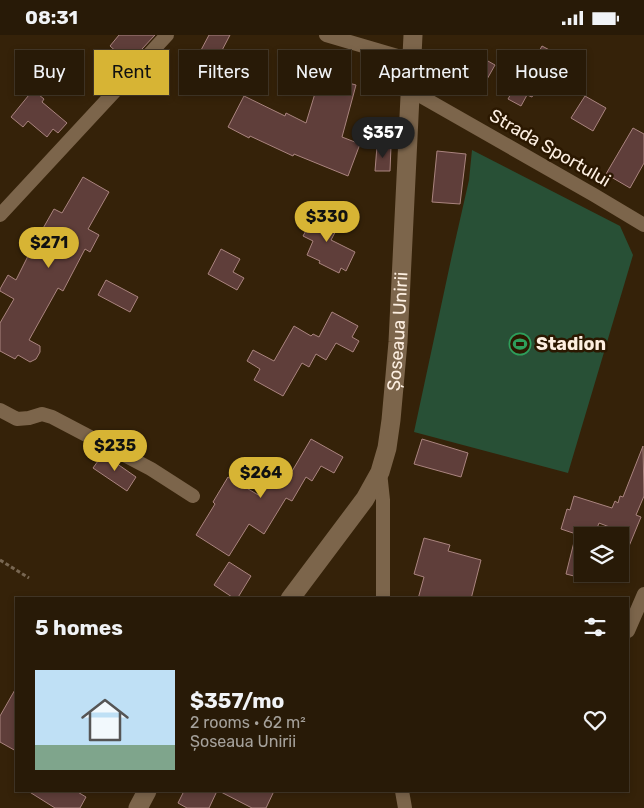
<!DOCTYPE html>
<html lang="en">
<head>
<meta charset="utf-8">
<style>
	body { margin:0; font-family:Rubik,sans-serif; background:#302311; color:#f1f3f6; height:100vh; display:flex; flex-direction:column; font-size:19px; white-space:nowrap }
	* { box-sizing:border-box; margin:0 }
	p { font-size:16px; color:#a5a19b }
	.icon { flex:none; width:28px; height:28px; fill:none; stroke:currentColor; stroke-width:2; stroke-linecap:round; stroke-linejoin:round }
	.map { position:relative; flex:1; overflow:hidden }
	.details { position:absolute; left:15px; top:562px; width:614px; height:195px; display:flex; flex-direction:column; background:#281a07; border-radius:0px; box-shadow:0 2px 8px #0003,0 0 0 1px #443828 }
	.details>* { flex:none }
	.guide { position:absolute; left:15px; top:15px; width:615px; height:45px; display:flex; gap:10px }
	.controls { position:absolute; left:574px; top:492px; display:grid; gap:10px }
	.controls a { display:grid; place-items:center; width:55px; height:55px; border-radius:0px; background:#281a07; box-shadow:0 2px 8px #0003,0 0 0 1px #443828; font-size:25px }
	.price { position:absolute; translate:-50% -42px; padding:0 11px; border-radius:18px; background:#d7b434; color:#111; font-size:16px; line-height:32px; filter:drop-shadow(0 1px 2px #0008) }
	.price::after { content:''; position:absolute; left:50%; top:30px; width:15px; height:11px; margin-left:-8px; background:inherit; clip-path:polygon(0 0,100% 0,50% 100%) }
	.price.on { background:#222; color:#fff }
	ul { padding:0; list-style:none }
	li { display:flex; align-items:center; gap:15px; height:125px; padding:0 20px }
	li span { display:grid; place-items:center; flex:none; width:140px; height:100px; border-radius:0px; color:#555 }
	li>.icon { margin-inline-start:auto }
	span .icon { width:60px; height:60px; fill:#fffc; stroke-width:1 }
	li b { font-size:21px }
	h2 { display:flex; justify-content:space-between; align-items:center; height:60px; padding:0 20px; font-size:21px }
	.chip { padding:0 18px; border-radius:0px; background:#281a07; box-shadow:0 2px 8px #0003,0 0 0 1px #443828; font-size:18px; line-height:45px }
	.chip.on { background:#d7b434; color:#111 }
	.status { display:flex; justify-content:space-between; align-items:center; height:35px; padding:0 25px; background:#281a07; direction:ltr }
	.status svg { height:14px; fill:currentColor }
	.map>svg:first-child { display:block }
</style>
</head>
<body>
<div class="status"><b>08:31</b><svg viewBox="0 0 49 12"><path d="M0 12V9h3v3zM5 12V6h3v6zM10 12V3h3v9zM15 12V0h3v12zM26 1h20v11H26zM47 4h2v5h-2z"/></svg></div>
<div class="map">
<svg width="644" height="773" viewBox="0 0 644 773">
	<rect width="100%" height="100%" fill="#352209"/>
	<polygon fill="#285036" points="472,115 620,191 633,220 568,438 414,397 452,220 469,145"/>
	<g fill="#5f3e3a" stroke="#aa847f">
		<polygon points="119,0 155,0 129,28 110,11"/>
		<polygon points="209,0 230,0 218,23 216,22 204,43 187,34 198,15 200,17"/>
		<polygon points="542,11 557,19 532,62 527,60 521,71 508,64 522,39 525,41"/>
		<polygon points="472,17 495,30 486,46 463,34"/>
		<polygon points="330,43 356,50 342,102 360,109 348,141 294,119 293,121 250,101 249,103 228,92 244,61 285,81 286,78 306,88 316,55 326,58"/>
		<polygon points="33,55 44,64 42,67 67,88 58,98 53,94 47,102 28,86 23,92 11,82"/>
		<polygon points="585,61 606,73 593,96 571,83"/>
		<polygon points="633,93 644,99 644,128 630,153 606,139"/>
		<polygon points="377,111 391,111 390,136 375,136"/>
		<polygon points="437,116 466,119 460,169 432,167"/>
		<polygon points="83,142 109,157 88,194 99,200 90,217 85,214 63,256 58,253 29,305 40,311 40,317 36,324 30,327 18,320 15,324 0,316 0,288 14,264 0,256 0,254 8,240 16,245 33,211 54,174 62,178"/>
		<polygon points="318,174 341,186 331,205 355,217 346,236 341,233 339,238 319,228 320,226 307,220 313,206 303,201"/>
		<polygon points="221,214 240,224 233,237 244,243 237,255 208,239"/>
		<polygon points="106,245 138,262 130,277 98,260"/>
		<polygon points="332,277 358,291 352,302 359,306 353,317 336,308 326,325 316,319 309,332 302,328 283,361 254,345 260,334 247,326 253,315 274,326 294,291 311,301 313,299 319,302"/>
		<polygon points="311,404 343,422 334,438 321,431 312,446 306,442 292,466 286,463 264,499 249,489 229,521 196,500 215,469 213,467 228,442 260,461 277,431 291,438"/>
		<polygon points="422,404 468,418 461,442 414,429"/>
		<polygon points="643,411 644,461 636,480 641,482 620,533 620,496 599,488 594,501 582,501 582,543 566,539 576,499 561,494 567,474 570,475 574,461 612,473 615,466 618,468 620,461 623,462"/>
		<polygon points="103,419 136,442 127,456 93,433"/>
		<polygon points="424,503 450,510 448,516 481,525 471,564 418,564 424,542 414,539"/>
		<polygon points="229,527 251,541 237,564 235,564 214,550"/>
		<polygon points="16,653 16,716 0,707 0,681"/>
		<polygon points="28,756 76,756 86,762 80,773 55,773"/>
		<polygon points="184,756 217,756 209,773 187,773 178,768"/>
		<polygon points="219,756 274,756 266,773 252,773"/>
	</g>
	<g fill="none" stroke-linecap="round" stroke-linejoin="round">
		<polyline stroke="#786752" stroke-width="3" stroke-dasharray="4 2.5" stroke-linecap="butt" points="0,525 29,543"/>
		<g stroke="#7c654b" stroke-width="14">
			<polyline points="326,0 411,25"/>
			<polyline points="410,55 594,160 644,190"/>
			<polyline points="0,180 167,0"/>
			<polyline points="0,375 17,384 29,383 42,379 52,382 151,434 193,461"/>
			<polyline points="380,437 383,465 383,564"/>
			<polyline points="628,596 644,559"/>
			<polyline points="402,756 405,773"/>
		</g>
		<g stroke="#7c654b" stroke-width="19">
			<path id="s1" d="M290 564 365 464 380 437 387 413 391 385 398 307 413 0"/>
			<polyline points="138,773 147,756"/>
		</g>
	</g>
	<defs>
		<g id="stadium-ring" transform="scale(1.125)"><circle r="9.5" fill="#2b1801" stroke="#2e9e5b" stroke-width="1.5"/><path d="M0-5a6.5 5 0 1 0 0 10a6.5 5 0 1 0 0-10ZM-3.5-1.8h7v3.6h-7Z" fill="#2e9e5b"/></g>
	</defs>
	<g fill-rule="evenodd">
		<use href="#stadium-ring" x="520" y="309"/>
	</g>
	<g text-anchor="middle" stroke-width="5" stroke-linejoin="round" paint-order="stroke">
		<g font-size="18" fill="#fdefe1" stroke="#2b1801">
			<text transform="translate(550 113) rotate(30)" y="6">Strada Sportului</text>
			<text dy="6" stroke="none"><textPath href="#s1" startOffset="298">Șoseaua Unirii</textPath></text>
		</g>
		<g font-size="18" font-weight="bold" fill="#fdefe1" stroke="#2b1801" text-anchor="start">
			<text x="536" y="315">Stadion</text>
		</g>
	</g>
</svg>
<div class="controls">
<a><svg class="icon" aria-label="layers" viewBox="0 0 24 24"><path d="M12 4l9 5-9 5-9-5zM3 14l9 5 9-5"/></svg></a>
</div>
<b class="price on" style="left:383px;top:124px">$357</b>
<b class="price" style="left:327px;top:208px">$330</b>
<b class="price" style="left:49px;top:234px">$271</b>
<b class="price" style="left:115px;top:437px">$235</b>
<b class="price" style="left:261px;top:464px">$264</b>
<div class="guide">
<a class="chip">Buy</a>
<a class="chip on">Rent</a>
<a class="chip">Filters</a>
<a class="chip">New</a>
<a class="chip">Apartment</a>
<a class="chip">House</a>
</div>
<section class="details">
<h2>5 homes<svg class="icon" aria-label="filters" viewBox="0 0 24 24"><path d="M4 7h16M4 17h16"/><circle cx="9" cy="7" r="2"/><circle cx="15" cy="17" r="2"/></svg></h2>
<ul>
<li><span style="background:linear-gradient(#bfe0f5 75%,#7fa58c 0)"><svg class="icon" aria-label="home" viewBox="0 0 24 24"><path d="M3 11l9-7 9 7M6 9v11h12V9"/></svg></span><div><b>$357/mo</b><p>2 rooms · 62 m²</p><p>Șoseaua Unirii</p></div><svg class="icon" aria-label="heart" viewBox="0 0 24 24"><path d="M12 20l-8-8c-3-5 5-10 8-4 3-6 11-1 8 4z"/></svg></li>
</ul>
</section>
</div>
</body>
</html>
